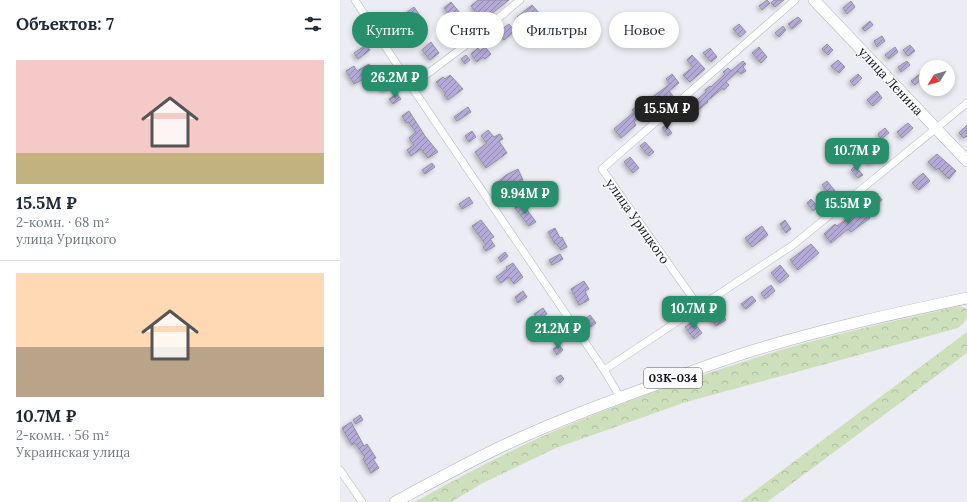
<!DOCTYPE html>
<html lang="ru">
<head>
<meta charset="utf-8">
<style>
	body { margin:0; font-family:Lora,serif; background:#f6f6f7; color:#1f2937; height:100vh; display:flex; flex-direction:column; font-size:15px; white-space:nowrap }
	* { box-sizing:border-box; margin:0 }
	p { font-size:13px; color:#747a83 }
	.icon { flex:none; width:22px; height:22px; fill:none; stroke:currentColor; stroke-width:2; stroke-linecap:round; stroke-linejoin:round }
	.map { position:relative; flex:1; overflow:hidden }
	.side { display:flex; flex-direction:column; background:#fff; width:340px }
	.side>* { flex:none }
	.guide { position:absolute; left:12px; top:12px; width:380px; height:36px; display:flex; gap:8px }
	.needle { width:26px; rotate:233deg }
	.controls { position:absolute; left:579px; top:60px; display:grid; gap:8px }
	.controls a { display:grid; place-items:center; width:36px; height:36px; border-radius:50%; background:#fff; box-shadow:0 2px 6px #0003; font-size:20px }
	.price { position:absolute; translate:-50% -34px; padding:0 9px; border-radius:8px; background:#278f6b; color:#fff; font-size:13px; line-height:26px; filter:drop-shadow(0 1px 2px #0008) }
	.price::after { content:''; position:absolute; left:50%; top:24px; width:12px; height:9px; margin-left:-6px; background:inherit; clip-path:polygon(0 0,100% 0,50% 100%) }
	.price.selected { background:#222; color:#fff }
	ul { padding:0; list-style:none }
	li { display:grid; align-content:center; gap:8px; height:212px; padding:0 16px }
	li+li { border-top:1px solid #e0e1e3 }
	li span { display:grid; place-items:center; height:124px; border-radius:0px; color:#555 }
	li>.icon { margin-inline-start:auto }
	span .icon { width:72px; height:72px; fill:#fffc; stroke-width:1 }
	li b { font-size:17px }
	h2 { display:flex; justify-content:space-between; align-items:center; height:48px; padding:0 16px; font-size:17px }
	.pill { padding:0 14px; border-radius:18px; background:#fff; box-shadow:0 2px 6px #0003; font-size:14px; line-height:36px }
	.pill.selected { background:#278f6b; color:#fff }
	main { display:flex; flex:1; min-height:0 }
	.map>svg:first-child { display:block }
</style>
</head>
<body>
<main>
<section class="side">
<h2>Объектов: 7<svg class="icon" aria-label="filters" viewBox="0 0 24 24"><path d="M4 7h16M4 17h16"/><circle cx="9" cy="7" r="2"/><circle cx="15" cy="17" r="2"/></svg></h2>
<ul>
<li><span style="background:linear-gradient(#f6c9c9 75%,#c2b280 0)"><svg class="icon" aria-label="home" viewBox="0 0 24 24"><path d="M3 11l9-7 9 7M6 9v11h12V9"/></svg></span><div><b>15.5M ₽</b><p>2-комн. · 68 m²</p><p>улица Урицкого</p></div></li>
<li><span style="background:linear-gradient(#ffd9b3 60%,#b9a48a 0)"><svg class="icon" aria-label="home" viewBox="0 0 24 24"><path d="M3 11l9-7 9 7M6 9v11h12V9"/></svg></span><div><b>10.7M ₽</b><p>2-комн. · 56 m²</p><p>Украинская улица</p></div></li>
</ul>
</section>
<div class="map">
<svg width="627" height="502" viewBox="0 0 627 502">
	<defs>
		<pattern id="forest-crowns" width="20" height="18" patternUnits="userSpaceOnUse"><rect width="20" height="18" fill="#cedfbb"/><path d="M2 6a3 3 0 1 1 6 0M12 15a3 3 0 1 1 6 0" fill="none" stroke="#b0bfa0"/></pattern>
		<pattern id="building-hatch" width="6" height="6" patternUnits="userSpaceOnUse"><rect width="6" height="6" fill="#b5a9da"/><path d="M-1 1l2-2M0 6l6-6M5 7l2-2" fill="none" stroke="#9289b0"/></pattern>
		<filter id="shadow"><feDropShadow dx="-2" dy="2" stdDeviation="2" flood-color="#0004"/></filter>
	</defs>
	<rect width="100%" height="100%" fill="#ebecf4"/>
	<g fill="url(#forest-crowns)">
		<path d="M620 306 627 309C627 319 626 322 618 328L346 402 216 448 141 484 111 502H75C119 477 165 453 212 432 294 397 379 368 465 343 516 329 569 318 620 306Z"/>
		<polygon points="627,332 627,353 427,502 400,502"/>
	</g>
	<g fill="url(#building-hatch)" stroke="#94929a" filter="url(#shadow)">
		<polygon points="138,0 169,0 142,21 131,6"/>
		<polygon points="427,0 430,3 422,10 419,6"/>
		<polygon points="434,0 444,0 435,7 431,3"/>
		<polygon points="511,1 515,7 507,14 503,8"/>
		<polygon points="111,2 124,18 126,17 134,27 124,35 116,25 117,24 104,8"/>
		<polygon points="192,5 200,14 184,26 177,17"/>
		<polygon points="74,7 81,17 75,21 84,35 76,40 67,26 57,32 53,26 69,16 66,13"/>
		<polygon points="458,17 462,21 452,29 448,24"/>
		<polygon points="530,21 533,25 525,31 522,28"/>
		<polygon points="169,24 175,31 164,40 158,32"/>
		<polygon points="399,24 406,32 400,37 393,29"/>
		<polygon points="443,26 446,30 439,37 435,33"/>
		<polygon points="542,36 545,41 537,47 534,41"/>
		<polygon points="91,42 99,53 90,60 82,50"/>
		<polygon points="487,44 493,50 488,55 482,49"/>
		<polygon points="26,45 30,50 18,59 14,53"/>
		<polygon points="570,45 575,51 568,56 563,50"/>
		<polygon points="145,47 151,54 145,59 143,57 137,62 131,54 138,48 140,51"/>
		<polygon points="419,47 427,57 421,63 412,53"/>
		<polygon points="555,47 558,52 549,59 545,55"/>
		<polygon points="370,48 377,57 371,62 363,53"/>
		<polygon points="126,55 130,60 125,64 121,59"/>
		<polygon points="352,55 365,69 350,82 343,75 353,67 347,60"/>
		<polygon points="498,60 505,67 499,73 491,66"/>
		<polygon points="403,61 406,64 403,67 406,71 401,74 398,71 386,82 389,85 384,90 383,88 367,101 368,102 357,111 359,113 353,118 345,107 351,103 352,104 366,92 365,90 370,86 371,87 385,74 383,72 388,68 391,71"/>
		<polygon points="567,61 570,65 561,72 558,67"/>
		<polygon points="29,64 35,73 14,84 6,71 14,66 17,71"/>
		<polygon points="581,73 585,76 575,85 571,81"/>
		<polygon points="332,74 339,83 329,91 333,96 318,108 311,98 330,84 326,79"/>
		<polygon points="518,74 522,78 514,86 510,81"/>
		<polygon points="110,75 123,89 108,100 104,95 106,94 96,82 103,77 105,79"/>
		<polygon points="49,80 53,85 44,91 40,86"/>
		<polygon points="537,91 542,98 533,106 527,100"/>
		<polygon points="57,94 61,99 53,104 49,99"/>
		<polygon points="297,106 304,113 294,122 296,125 281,138 274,129 294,112 292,110"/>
		<polygon points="128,107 131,112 117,121 114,117"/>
		<polygon points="69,111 85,136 98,152 88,158 81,149 71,156 67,150 74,145 69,138 76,132 68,122 66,123 62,116"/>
		<polygon points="568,123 573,128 562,138 557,132"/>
		<polygon points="326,125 332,133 328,136 322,128"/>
		<polygon points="627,125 627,136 624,138 619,133"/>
		<polygon points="545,128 549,133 541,139 538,134"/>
		<polygon points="148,130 154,137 160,134 163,139 159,141 167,153 146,168 135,152 147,143 141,136"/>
		<polygon points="132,131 136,137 129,142 125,136"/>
		<polygon points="305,142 314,152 309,156 300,146"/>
		<polygon points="528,153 535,160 530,164 524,157"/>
		<polygon points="597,154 616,171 609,179 598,168 596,170 588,162"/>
		<polygon points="290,157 299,168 293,173 284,162"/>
		<polygon points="92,163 95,167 85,174 82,170"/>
		<polygon points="515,166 523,175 518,178 511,170"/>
		<polygon points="178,169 183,180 176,184 174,181 162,190 157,183 166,175"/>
		<polygon points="583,173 590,181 579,190 572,183"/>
		<polygon points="487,181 495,191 490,195 482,185"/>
		<polygon points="538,195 542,200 534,206 530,201"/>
		<polygon points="129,197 133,203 122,209 119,204"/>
		<polygon points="471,199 478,207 473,211 467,203"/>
		<polygon points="182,203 196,222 189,226 175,208"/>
		<polygon points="522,207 530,218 511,232 508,229 491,243 484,234 495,224 497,226"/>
		<polygon points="141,220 154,237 150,239 155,246 146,251 143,247 146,245 132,226"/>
		<polygon points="445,220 451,229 446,233 440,224"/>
		<polygon points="422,226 428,235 412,247 405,238"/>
		<polygon points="215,228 220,238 222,237 227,247 221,250 216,243 215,244 208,232"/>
		<polygon points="471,244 479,253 458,270 450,260"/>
		<polygon points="165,252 168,256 161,262 158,258"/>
		<polygon points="220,254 223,259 212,265 209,260"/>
		<polygon points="173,263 183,277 174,284 169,277 161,283 156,277 167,269 166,267"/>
		<polygon points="440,265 449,276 440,283 431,273"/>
		<polygon points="244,281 249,289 245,291 249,300 239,305 231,289"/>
		<polygon points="431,285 435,291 425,299 421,293"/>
		<polygon points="183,291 187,297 178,303 175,297"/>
		<polygon points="412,296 416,301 406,309 401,304"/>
		<polygon points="203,308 207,314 198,320 194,314"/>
		<polygon points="379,308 386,320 376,326 369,314"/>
		<polygon points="250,315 256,323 251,327 245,319"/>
		<polygon points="212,321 217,328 208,334 203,328"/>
		<polygon points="353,321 362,333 354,339 345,327"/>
		<polygon points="219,345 223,350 217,355 213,349"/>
		<polygon points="221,375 224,379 220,383 216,378"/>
		<polygon points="20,415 23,420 16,424 13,420"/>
		<polygon points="11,422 24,446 27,444 36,458 33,459 39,468 31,473 23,459 25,457 15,443 12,445 2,428"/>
	</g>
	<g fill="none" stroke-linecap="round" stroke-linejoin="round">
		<g stroke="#b2b3bb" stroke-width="8">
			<g id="street">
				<polyline points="15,0 71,86 264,370 280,397"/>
				<polyline points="71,86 126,45 180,0"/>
				<polyline points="359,307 262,169 455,0"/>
				<polyline points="264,370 453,245 627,103"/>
				<polyline points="0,470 22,502"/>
			</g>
		</g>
		<g stroke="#b2b3bb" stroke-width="12">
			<g id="primary">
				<polyline points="474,0 627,161"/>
				<path d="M55 502C92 482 130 461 169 443 221 419 275 399 329 380 358 369 388 358 418 349 487 328 557 313 627 298"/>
			</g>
		</g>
		<use href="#street" stroke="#fff" stroke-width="7"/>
		<use href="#primary" stroke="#fff" stroke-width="11"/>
	</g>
	<g text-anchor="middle" stroke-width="3" stroke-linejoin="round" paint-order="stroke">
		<rect fill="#f9f9fe" stroke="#5b5b5e" stroke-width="1" x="304" y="368" width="58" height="20" rx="3"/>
		<g font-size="12" font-weight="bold" fill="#17171a">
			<text x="333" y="382">03К-034</text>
		</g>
		<g font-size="13" fill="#17171a" stroke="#f9f9fe">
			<text transform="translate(551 81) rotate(47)" y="5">улица Ленина</text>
			<text transform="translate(298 221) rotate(55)" y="5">улица Урицкого</text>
		</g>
	</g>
</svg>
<div class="controls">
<a><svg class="needle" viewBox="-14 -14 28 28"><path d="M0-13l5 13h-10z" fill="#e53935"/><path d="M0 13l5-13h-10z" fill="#747a83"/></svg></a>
</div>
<b class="price" style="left:55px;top:99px">26.2M ₽</b>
<b class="price selected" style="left:327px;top:130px">15.5M ₽</b>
<b class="price" style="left:517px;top:172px">10.7M ₽</b>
<b class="price" style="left:185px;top:215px">9.94M ₽</b>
<b class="price" style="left:508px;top:225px">15.5M ₽</b>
<b class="price" style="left:354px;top:330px">10.7M ₽</b>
<b class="price" style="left:218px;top:350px">21.2M ₽</b>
<div class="guide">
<a class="pill selected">Купить</a>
<a class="pill">Снять</a>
<a class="pill">Фильтры</a>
<a class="pill">Новое</a>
</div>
</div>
</main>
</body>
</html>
